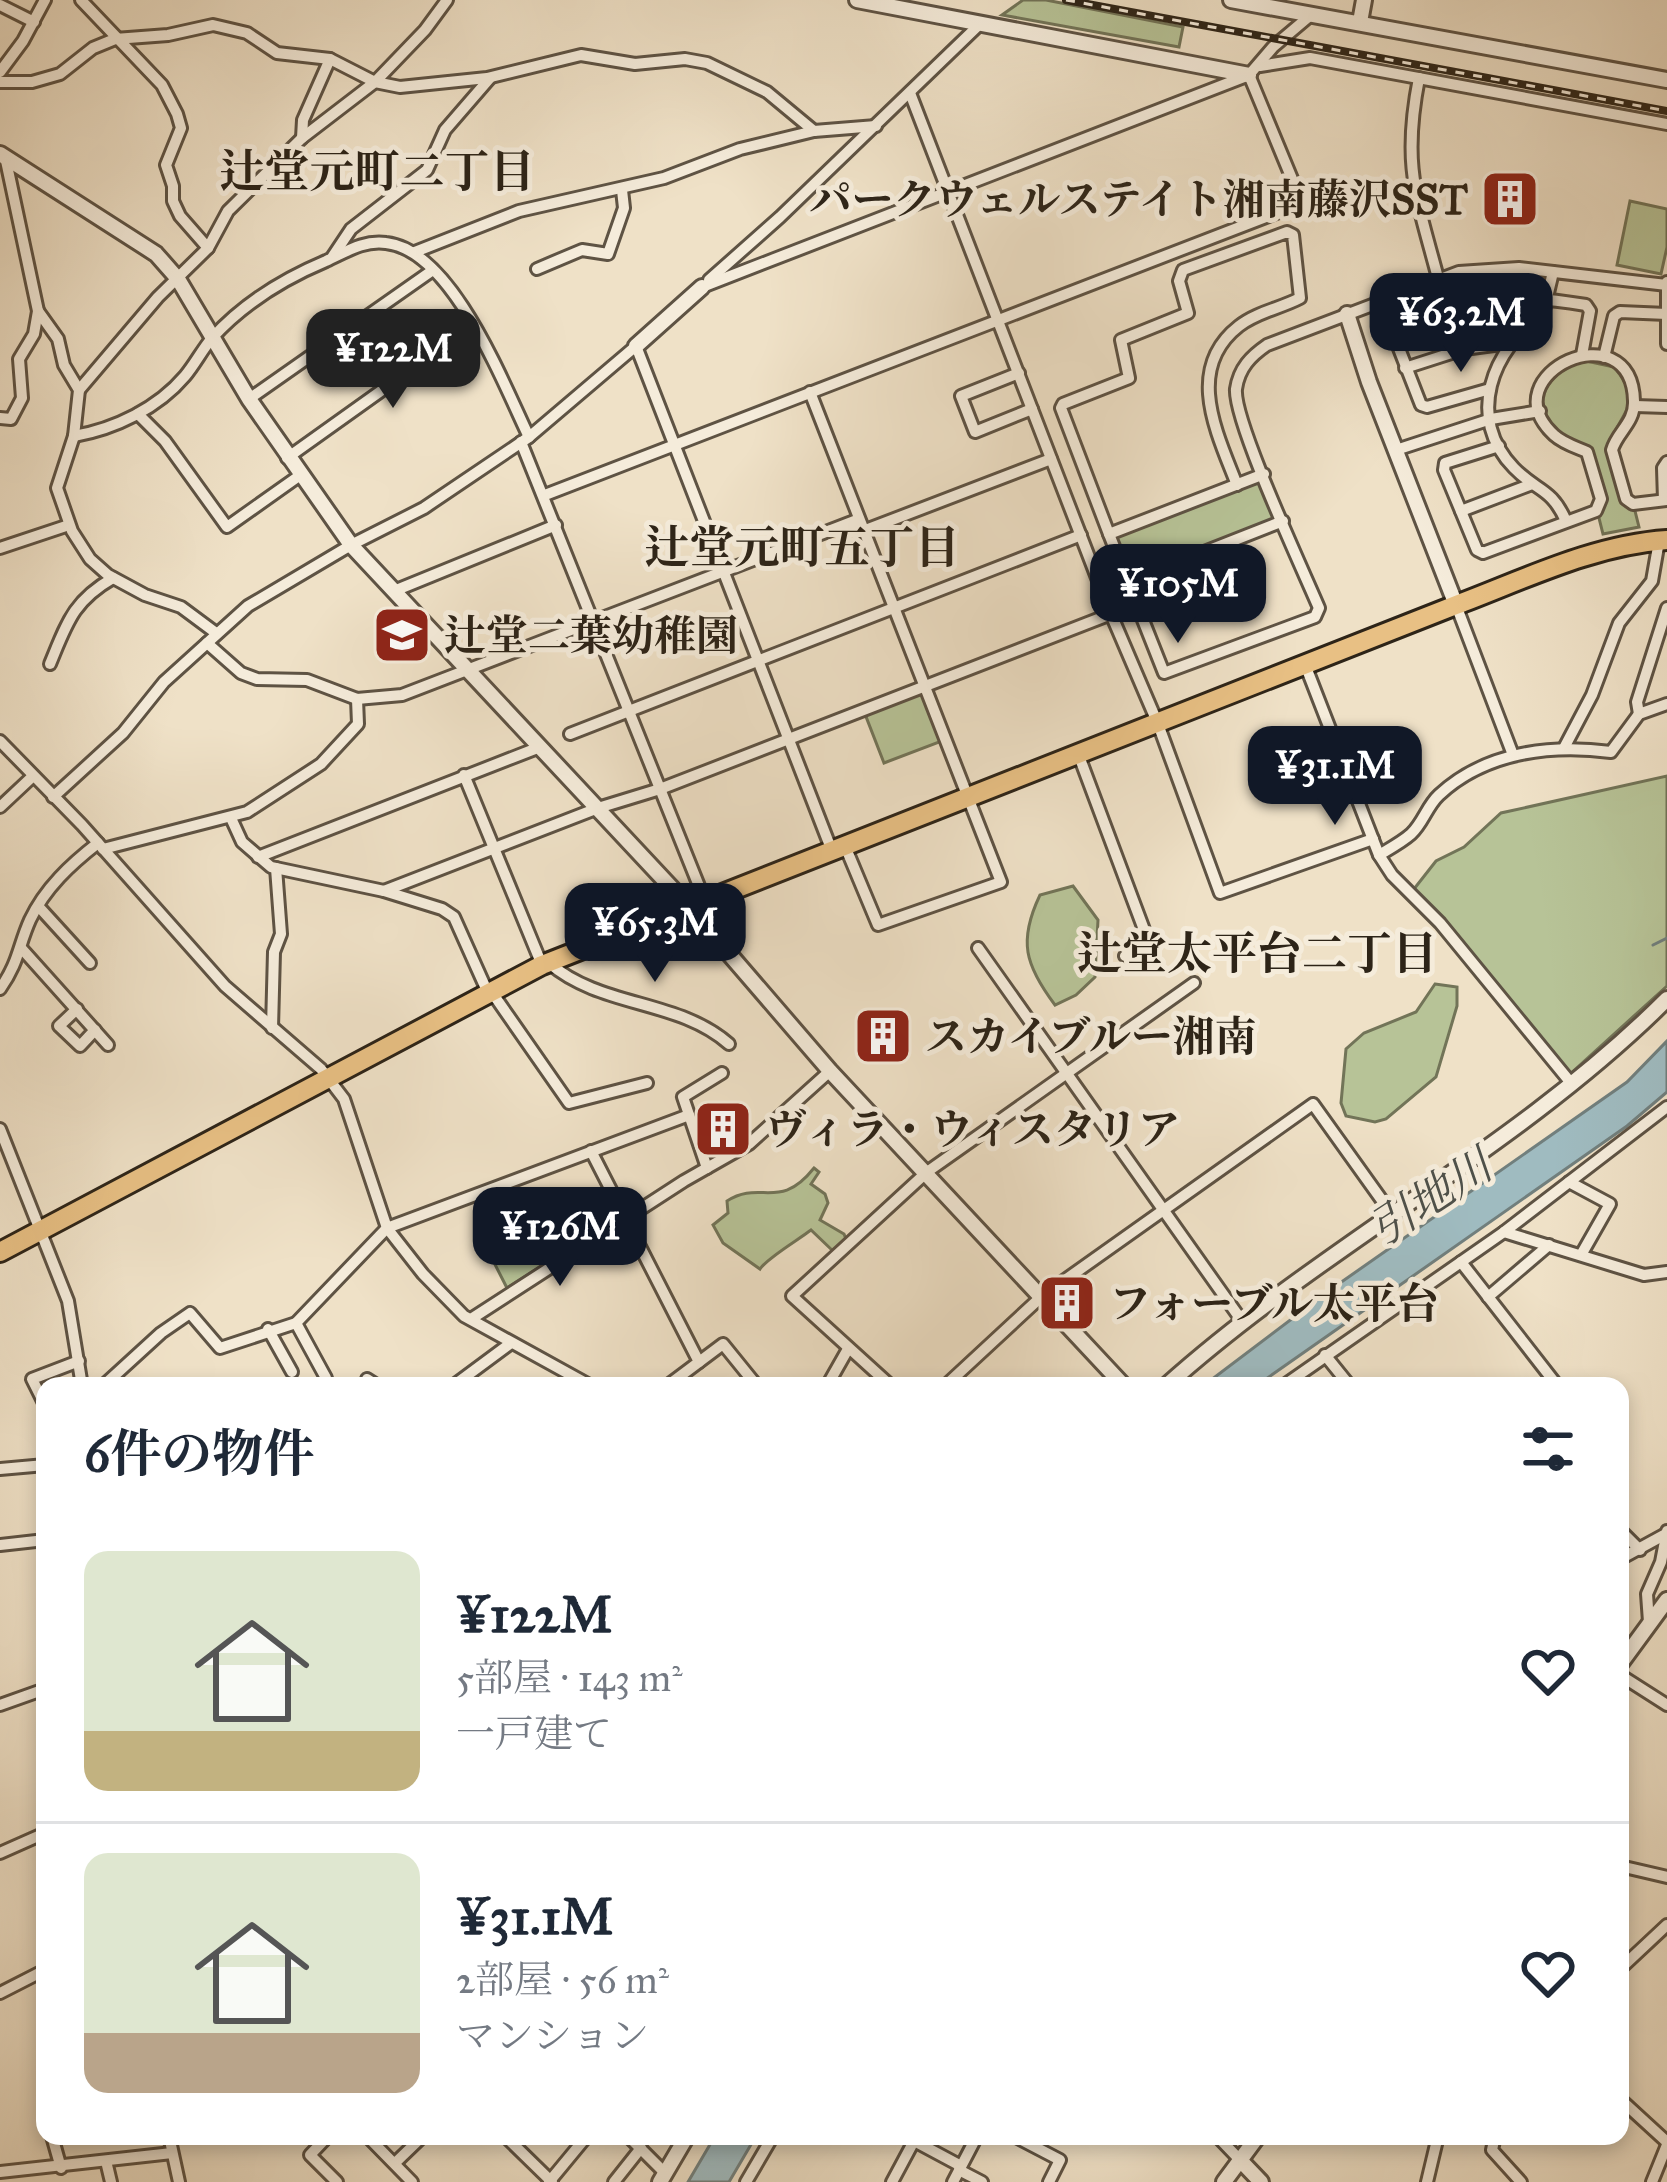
<!DOCTYPE html>
<html lang="ja">
<head>
<meta charset="utf-8">
<style>
	body { margin:0; font-family:"IM FELL Great Primer","Noto Serif JP",serif; background:#f6f6f7; color:#1f2937; height:100vh; display:flex; flex-direction:column; font-size:45px; white-space:nowrap }
	* { box-sizing:border-box; margin:0 }
	p { font-size:39px; color:#747a83 }
	.icon { flex:none; width:66px; height:66px; fill:none; stroke:currentColor; stroke-width:2; stroke-linecap:round; stroke-linejoin:round }
	.map { position:relative; flex:1; overflow:hidden }
	.panel { position:absolute; left:36px; top:1377px; width:1593px; height:768px; display:flex; flex-direction:column; background:#fff; border-radius:24px; box-shadow:0 6px 18px #0003 }
	.panel>* { flex:none }
	.price { position:absolute; translate:-50% -102px; padding:0 27px; border-radius:24px; background:#111827; color:#fff; font-size:39px; line-height:78px; filter:drop-shadow(0 3px 6px #0008) }
	.price::after { content:''; position:absolute; left:50%; top:72px; width:36px; height:27px; margin-left:-18px; background:inherit; clip-path:polygon(0 0,100% 0,50% 100%) }
	.price.on { background:#222; color:#fff }
	ul { padding:0; list-style:none }
	li { display:flex; align-items:center; gap:36px; height:300px; padding:0 48px }
	li+li { border-top:3px solid #e0e1e3 }
	li span { display:grid; place-items:center; flex:none; width:336px; height:240px; border-radius:24px; color:#555 }
	li>.icon { margin-inline-start:auto }
	span .icon { width:144px; height:144px; fill:#fffc; stroke-width:1 }
	li b { font-size:51px }
	h2 { display:flex; justify-content:space-between; align-items:center; height:144px; padding:0 48px; font-size:51px }
	.map>svg:first-child { display:block }
</style>
</head>
<body>
<div class="map">
<svg width="1667" height="2182" viewBox="0 0 1667 2182">
	<rect width="100%" height="100%" fill="#efe1c7"/>
	<filter id="stains"><feTurbulence type="fractalNoise" baseFrequency=".00167" numOctaves="4"/><feColorMatrix values="0 0 0 0 .2 0 0 0 0 .09 0 0 0 0 .02 0 0 0 .5 -.17"/></filter>
	<radialGradient id="worn" r=".72"><stop offset=".6" stop-color="#630" stop-opacity="0"/><stop offset="1" stop-color="#630" stop-opacity=".3"/></radialGradient>
	<g fill="#b7c397" stroke="#727458" stroke-width="3">
		<polygon points="1023,0 1046,0 1183,27 1179,47 1002,15"/>
		<polygon points="1630,201 1667,209 1667,247 1661,274 1617,265"/>
		<path d="M1577 359 1614 367C1648 407 1615 415 1608 450L1621 500 1634 507 1639 527 1603 534 1598 514 1606 502C1602 487 1600 468 1592 455 1585 443 1569 444 1559 436 1523 405 1548 378 1577 359Z"/>
		<polygon points="1264,474 1283,521 1128,582 1109,534"/>
		<polygon points="922,692 942,741 884,763 865,714"/>
		<polygon points="1667,776 1667,986 1569,1075 1414,889 1436,861 1464,847 1501,813"/>
		<path d="M1073 886 1098 920 1095 977 1076 995 1055 1005C1025 965 1018 941 1040 895Z"/>
		<polygon points="1435,984 1457,987 1457,1006 1436,1077 1386,1119 1375,1122 1346,1116 1341,1103 1346,1049 1364,1033 1416,1012"/>
		<path d="M814 1168 819 1172 811 1184 825 1194 828 1203 820 1220 844 1234 846 1239 833 1251 811 1230C798 1240 767 1258 760 1269L723 1243 713 1225 728 1213 727 1201C761 1179 779 1212 814 1168Z"/>
		<polygon points="559,1208 579,1242 507,1288 481,1237"/>
	</g>
	<g fill="#9fbbc0" stroke="#717f7d" stroke-width="3">
		<polygon points="1667,1041 1667,1092 1627,1126 1256,1386 1203,1386 1330,1290 1627,1082"/>
		<polygon points="715,2136 756,2136 729,2182 688,2182"/>
	</g>
	<g fill="none" stroke-linecap="round" stroke-linejoin="round">
		<polyline stroke="#717f7d" stroke-width="3" points="1653,945 1667,938"/>
		<g stroke="#5e5344" stroke-width="16">
			<g id="minor">
				<polyline points="81,0 162,85 177,114 181,128 166,165 173,186 173,201 180,216 208,248"/>
				<polyline points="0,5 34,22"/>
				<polyline points="1260,66 1310,58 1667,124"/>
				<polyline points="0,72 23,41 45,0"/>
				<path d="M1419 78C1402 165 1416 195 1438 278"/>
				<polyline points="0,82 32,82 60,74 93,48 115,39 168,35 213,25 247,33 277,53 330,59 375,82 400,87 487,78 581,55 635,64 685,59 707,63 767,92 814,131"/>
				<polyline points="910,93 1111,614 1158,724 1220,893 1373,839"/>
				<polyline points="302,138 303,120 330,59"/>
				<polyline points="415,252 519,211 664,178 740,149 814,131 876,126"/>
				<polyline points="333,256 351,229 427,170 445,130 490,78"/>
				<polyline points="537,269 582,250 608,254 624,208 622,190"/>
				<path d="M1553 272 1543 314C1492 349 1465 418 1514 468 1537 492 1551 487 1566 521"/>
				<polyline points="709,280 780,217 981,23"/>
				<polyline points="1667,282 1667,344"/>
				<polyline points="702,287 1249,75 1273,47 1312,14"/>
				<polyline points="38,311 58,339 64,365 79,390 74,436 57,488 72,531 90,559 108,575 145,595 181,607 216,633"/>
				<polyline points="1604,357 1614,316 1620,312 1667,314"/>
				<polyline points="1405,368 1464,349 1509,343"/>
				<polyline points="1019,373 961,396 975,432 1032,409"/>
				<path d="M1490 389 1427 407 1421 405 1393 333 1398 325C1478 296 1502 292 1586 305L1590 311 1582 355"/>
				<polyline points="79,390 158,297 208,248 228,211 302,138 375,82 425,30 447,0"/>
				<polyline points="810,392 1001,882 878,925 845,846"/>
				<polyline points="249,399 433,270"/>
				<polyline points="1635,406 1667,407"/>
				<polyline points="138,414 165,441 227,527 299,476"/>
				<polyline points="0,418 11,419 22,398 19,359 34,334 38,311 5,156"/>
				<path d="M74 436C115 429 158 408 185 376 195 364 202 350 212 338 243 304 283 279 326 261 346 252 363 240 386 243 452 250 503 383 529 437"/>
				<polyline points="521,442 705,901"/>
				<path d="M1499 446 1445 463 1444 470 1477 550 1483 553 1596 511 1601 499 1587 452C1576 447 1564 444 1554 435 1488 374 1632 309 1634 401 1635 423 1617 432 1612 450L1626 499 1633 504 1667 500"/>
				<polyline points="1396,450 1491,419 1540,411"/>
				<polyline points="287,458 472,326"/>
				<path d="M1264 474 1109 534 1164 673 1315 617 1319 608C1303 570 1233 420 1236 389 1239 368 1251 356 1267 345L1459 272 1519 268 1667 285"/>
				<polyline points="545,495 1302,203 1249,75"/>
				<polyline points="1664,500 1663,468 1667,462"/>
				<polyline points="1461,511 1532,484"/>
				<polyline points="863,531 1051,459"/>
				<path d="M1109 534 1061 408 1063 404 1129 378 1121 340 1188 313 1179 281 1183 270 1287 232 1293 235 1300 298C1281 308 1257 312 1239 326 1184 369 1217 433 1237 485"/>
				<polyline points="0,548 69,525"/>
				<polyline points="1128,582 1283,521"/>
				<polyline points="394,591 556,525"/>
				<polyline points="1456,605 1513,755"/>
				<polyline points="207,643 241,673 257,679 307,680 357,699 402,695 857,520"/>
				<path d="M50 664C67 623 73 601 113 578"/>
				<polyline points="1306,667 1379,855 1392,875 1440,923 1571,1083"/>
				<polyline points="1639,714 1637,702 1667,608"/>
				<polyline points="570,734 1081,535"/>
				<polyline points="0,741 82,825 225,986 321,1069 344,1099 387,1228 423,1274 464,1316 591,1386"/>
				<polyline points="1564,748 1592,695 1619,623 1652,581 1659,541"/>
				<polyline points="1079,756 1152,951 1125,956"/>
				<polyline points="464,775 542,965"/>
				<polyline points="53,797 123,733 164,682 248,606 351,545 424,508 529,437 636,346 832,851"/>
				<polyline points="0,807 32,777"/>
				<polyline points="231,818 242,842 271,867 384,891 442,909 454,917 488,993"/>
				<polyline points="103,849 247,812 321,764 358,724 357,699"/>
				<path d="M1379 855C1389 849 1402 842 1411 834 1423 823 1427 806 1439 795 1485 752 1551 744 1611 752L1639 714 1667 704"/>
				<polyline points="258,857 540,747"/>
				<polyline points="384,891 598,808 660,789 1111,614"/>
				<polyline points="39,907 90,963"/>
				<polyline points="978,948 1242,1321"/>
				<polyline points="22,949 108,1045"/>
				<path d="M549 963C601 1008 678 999 729 1044"/>
				<path d="M0 989C19 962 18 947 30 920 45 888 71 864 98 843"/>
				<polyline points="491,991 569,1103 647,1083"/>
				<polyline points="77,1009 59,1026 80,1046 95,1030"/>
				<polyline points="272,1028 274,952 281,934 276,868"/>
				<polyline points="0,1129 68,1301 82,1386"/>
				<polyline points="591,1151 699,1362 667,1386"/>
				<polyline points="707,1168 683,1097 722,1073"/>
				<polyline points="1569,1182 1610,1204 1581,1255"/>
				<polyline points="1504,1232 1644,1275 1667,1272"/>
				<polyline points="1461,1262 1556,1384"/>
				<polyline points="1488,1297 1549,1245"/>
				<polyline points="471,1319 684,1181 749,1144 830,1071"/>
				<polyline points="296,1323 326,1378"/>
				<polyline points="268,1329 292,1372"/>
				<polyline points="1325,1355 1350,1386"/>
				<polyline points="699,1362 723,1344 757,1386"/>
				<polyline points="367,1379 378,1386"/>
				<polyline points="103,1386 161,1333 190,1313 220,1348 296,1323 387,1228 689,1115"/>
				<polyline points="453,1386 511,1343"/>
				<polyline points="827,1386 848,1349"/>
				<polyline points="891,1386 792,1296 927,1172 1194,983"/>
				<polyline points="945,1386 1041,1297 1313,1104 1391,1213"/>
				<polyline points="1283,1386 1504,1232 1667,1107"/>
				<polyline points="45,1405 32,1379 79,1361"/>
				<polyline points="0,1469 45,1465"/>
				<polyline points="1620,1530 1640,1550"/>
				<polyline points="0,1545 45,1540"/>
				<polyline points="1620,1559 1664,1535"/>
				<polyline points="1649,1622 1647,1594 1661,1562 1667,1531"/>
				<polyline points="1620,1675 1667,1705"/>
				<polyline points="0,1705 45,1689"/>
				<polyline points="0,1853 45,1833"/>
				<polyline points="1620,1866 1667,1877"/>
				<polyline points="1620,1969 1667,1925"/>
				<polyline points="0,1993 45,1970"/>
				<polyline points="1620,2099 1667,2142"/>
				<polyline points="45,2101 45,2112"/>
				<polyline points="52,2136 61,2168"/>
				<polyline points="169,2136 179,2182"/>
				<polyline points="328,2136 310,2155 337,2182"/>
				<polyline points="367,2136 412,2182"/>
				<polyline points="505,2136 552,2182"/>
				<polyline points="628,2136 665,2173"/>
				<polyline points="905,2136 961,2166"/>
				<polyline points="1014,2136 1060,2160 1049,2182"/>
				<polyline points="1217,2136 1240,2160"/>
				<polyline points="1495,2136 1492,2150 1521,2182"/>
				<polyline points="106,2161 111,2182"/>
				<polyline points="395,2163 423,2136"/>
				<polyline points="959,2170 982,2182"/>
				<polyline points="0,2172 172,2153"/>
				<polyline points="549,2182 587,2136"/>
				<polyline points="614,2182 641,2148"/>
				<polyline points="746,2182 773,2136"/>
				<polyline points="892,2182 914,2141"/>
				<polyline points="953,2182 977,2136"/>
				<polyline points="1427,2182 1438,2136"/>
				<polyline points="1652,2182 1667,2145"/>
			</g>
		</g>
		<g stroke="#5e5344" stroke-width="20">
			<g id="tertiary">
				<polyline points="857,0 1249,75"/>
				<polyline points="1231,0 1667,80"/>
				<polyline points="1360,22 1364,0"/>
				<polyline points="0,154 156,254 178,279 249,399 351,545 681,898 830,1071 1124,1386"/>
				<polyline points="1347,314 1369,382 1456,605"/>
				<polyline points="636,346 702,287"/>
				<path d="M1166 1386C1323 1245 1518 1148 1667 999"/>
				<polyline points="1620,1664 1667,1600"/>
				<polyline points="1240,2160 1261,2182"/>
				<polyline points="660,2182 687,2136"/>
				<polyline points="1224,2182 1258,2136"/>
			</g>
		</g>
		<g stroke="#2d2418" stroke-width="24">
			<path id="primary" d="M0 1252 542 965 1456 605C1525 579 1593 545 1667 540"/>
		</g>
		<use href="#minor" stroke="#f5ecdb" stroke-width="10"/>
		<use href="#tertiary" stroke="#f5ecdb" stroke-width="14"/>
		<use href="#primary" stroke="#e8c084" stroke-width="18"/>
		<g stroke="#2d2418" stroke-width="8">
			<polyline id="rail" points="1066,0 1667,111"/>
		</g>
		<use href="#rail" stroke="#f5ecdb" stroke-width="3" stroke-dasharray="9" stroke-linecap="butt"/>
	</g>
	<defs>
		<g id="building-square" transform="scale(3)"><rect x="-9" y="-9" width="18" height="18" rx="4" fill="#8f2418" stroke="#f5ecdb"/><path d="M-4-6H4V6H1V3H-1V6H-4ZM-2.5-4.3h1.7v1.8h-1.7ZM.8-4.3h1.7v1.8H.8ZM-2.5-1h1.7V.8h-1.7ZM.8-1h1.7V.8H.8Z" fill="#fff"/></g>
		<g id="school-square" transform="scale(3)"><rect x="-9" y="-9" width="18" height="18" rx="4" fill="#8f2418" stroke="#f5ecdb"/><path d="M0-5L7-2L0 1L-7-2ZM-4 1L0 2.5L4 1V4Q0 6-4 4Z" fill="#fff"/></g>
	</defs>
	<g fill-rule="evenodd">
		<use href="#building-square" x="1510" y="199"/>
		<use href="#school-square" x="402" y="635"/>
		<use href="#building-square" x="883" y="1036"/>
		<use href="#building-square" x="723" y="1129"/>
		<use href="#building-square" x="1067" y="1303"/>
	</g>
	<g text-anchor="middle" stroke-width="10" stroke-linejoin="round" paint-order="stroke">
		<g font-size="42" font-weight="bold" fill="#2d2418" stroke="#f5ecdb" text-anchor="start">
			<text x="1468" y="214" text-anchor="end">パークウェルステイト湘南藤沢SST</text>
			<text x="444" y="650">辻堂二葉幼稚園</text>
			<text x="925" y="1051">スカイブルー湘南</text>
			<text x="765" y="1144">ヴィラ・ウィスタリア</text>
			<text x="1109" y="1318">フォーブル太平台</text>
		</g>
		<g font-size="45" font-weight="bold" fill="#2d2418" stroke="#f5ecdb">
			<text x="377" y="187">辻堂元町二丁目</text>
			<text x="802" y="563">辻堂元町五丁目</text>
			<text x="1257" y="969">辻堂太平台二丁目</text>
		</g>
		<g font-size="45" font-style="italic" fill="#4f514a" stroke="#f5ecdb">
			<text transform="translate(1430 1197) rotate(-33)" y="16">引地川</text>
		</g>
	</g>
	<rect width="100%" height="100%" filter="url(#stains)"/>
	<rect width="100%" height="100%" fill="url(#worn)"/>
</svg>
<b class="price" style="left:1461px;top:375px">¥63.2M</b>
<b class="price on" style="left:393px;top:411px">¥122M</b>
<b class="price" style="left:1178px;top:646px">¥105M</b>
<b class="price" style="left:1335px;top:828px">¥31.1M</b>
<b class="price" style="left:655px;top:985px">¥65.3M</b>
<b class="price" style="left:560px;top:1289px">¥126M</b>
<section class="panel">
<h2>6件の物件<svg class="icon" aria-label="filters" viewBox="0 0 24 24"><path d="M4 7h16M4 17h16"/><circle cx="9" cy="7" r="2"/><circle cx="15" cy="17" r="2"/></svg></h2>
<ul>
<li><span style="background:linear-gradient(#dfe7d0 75%,#c2b280 0)"><svg class="icon" aria-label="home" viewBox="0 0 24 24"><path d="M3 11l9-7 9 7M6 9v11h12V9"/></svg></span><div><b>¥122M</b><p>5部屋 · 143 m²</p><p>一戸建て</p></div><svg class="icon" aria-label="heart" viewBox="0 0 24 24"><path d="M12 20l-8-8c-3-5 5-10 8-4 3-6 11-1 8 4z"/></svg></li>
<li><span style="background:linear-gradient(#dfe7d0 75%,#b9a48a 0)"><svg class="icon" aria-label="home" viewBox="0 0 24 24"><path d="M3 11l9-7 9 7M6 9v11h12V9"/></svg></span><div><b>¥31.1M</b><p>2部屋 · 56 m²</p><p>マンション</p></div><svg class="icon" aria-label="heart" viewBox="0 0 24 24"><path d="M12 20l-8-8c-3-5 5-10 8-4 3-6 11-1 8 4z"/></svg></li>
</ul>
</section>
</div>
</body>
</html>
